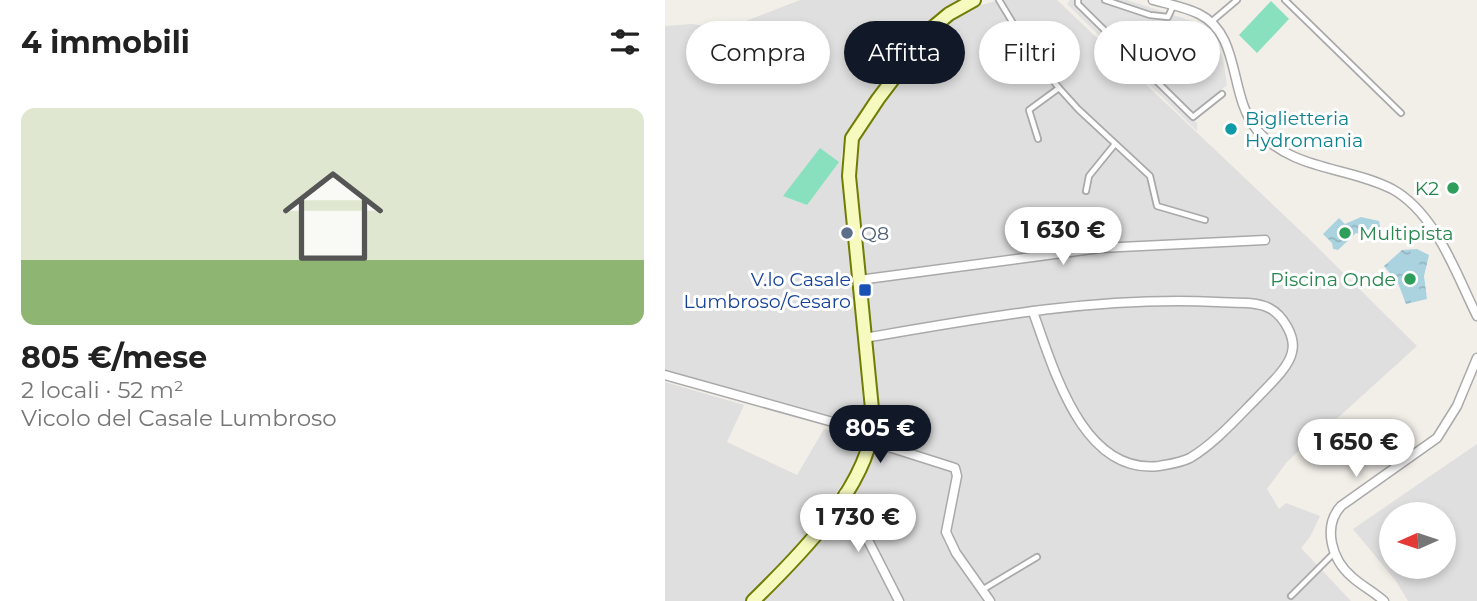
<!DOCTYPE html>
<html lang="it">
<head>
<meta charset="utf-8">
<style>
	body { margin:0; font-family:Montserrat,sans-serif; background:#f2f2f2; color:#222; height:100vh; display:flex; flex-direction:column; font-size:26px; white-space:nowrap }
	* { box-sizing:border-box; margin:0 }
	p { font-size:23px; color:#767676 }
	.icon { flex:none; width:38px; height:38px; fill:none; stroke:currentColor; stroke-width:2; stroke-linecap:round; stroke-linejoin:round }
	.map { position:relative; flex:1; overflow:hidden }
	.panel { display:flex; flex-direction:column; background:#fff; width:665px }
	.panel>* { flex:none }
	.banner { position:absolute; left:21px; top:21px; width:665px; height:63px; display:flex; gap:14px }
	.needle { width:46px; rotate:267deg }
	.controls { position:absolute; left:714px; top:502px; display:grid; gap:14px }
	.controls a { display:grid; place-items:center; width:77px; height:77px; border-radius:50%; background:#fff; box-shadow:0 4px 10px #0003; font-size:35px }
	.price { position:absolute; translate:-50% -60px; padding:0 16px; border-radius:24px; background:#fff; color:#222; font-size:23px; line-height:46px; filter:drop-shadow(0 2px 4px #0008) }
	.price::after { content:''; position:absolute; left:50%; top:42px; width:21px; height:16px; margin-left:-10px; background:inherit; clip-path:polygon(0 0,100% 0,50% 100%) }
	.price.active { background:#111827; color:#fff }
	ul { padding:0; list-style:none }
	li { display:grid; align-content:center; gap:14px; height:371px; padding:0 21px }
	li span { display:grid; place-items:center; height:217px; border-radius:14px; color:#555 }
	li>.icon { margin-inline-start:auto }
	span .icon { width:126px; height:126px; fill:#fffc; stroke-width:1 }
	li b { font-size:30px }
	h2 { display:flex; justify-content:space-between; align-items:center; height:84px; padding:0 21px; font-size:30px }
	.pill { padding:0 24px; border-radius:32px; background:#fff; box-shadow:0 4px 10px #0003; font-size:24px; line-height:63px }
	.pill.active { background:#111827; color:#fff }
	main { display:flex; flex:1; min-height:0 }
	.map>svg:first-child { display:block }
</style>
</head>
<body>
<main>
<section class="panel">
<h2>4 immobili<svg class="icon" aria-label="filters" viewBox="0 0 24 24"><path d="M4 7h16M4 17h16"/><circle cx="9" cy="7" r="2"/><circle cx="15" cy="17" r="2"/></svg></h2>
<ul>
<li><span style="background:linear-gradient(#dfe7d0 70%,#8fb573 0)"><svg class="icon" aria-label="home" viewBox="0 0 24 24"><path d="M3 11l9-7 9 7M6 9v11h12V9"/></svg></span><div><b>805 €/mese</b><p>2 locali · 52 m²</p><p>Vicolo del Casale Lumbroso</p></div></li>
</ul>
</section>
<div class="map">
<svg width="812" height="601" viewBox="0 0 812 601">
	<defs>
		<pattern id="water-ripples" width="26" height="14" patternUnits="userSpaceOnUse" patternTransform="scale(1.75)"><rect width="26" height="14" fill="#aad3df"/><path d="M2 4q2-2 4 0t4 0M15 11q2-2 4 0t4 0" fill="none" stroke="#92b5bf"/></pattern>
	</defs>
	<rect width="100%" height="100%" fill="#f2efe9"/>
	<g fill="#e0dfdf" fill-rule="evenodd">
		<polygon points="135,0 296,0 283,6 258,29 180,139 176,156 200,425 0,370 0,26 27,24 60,29"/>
		<polygon points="334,0 392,0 641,236 752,346 676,415 646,439 621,463 602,489 614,509 621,503 655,516 645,537 636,548 686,601 98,601 142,557 189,497 210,448 215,422 189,176 189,149 194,135 272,31 306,8"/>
		<polygon points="0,382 79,405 62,442 132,475 159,429 197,439 187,470 139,538 83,601 0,601"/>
		<path d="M812 444V601H743L731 581 688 529ZM726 514H779V567H726Z"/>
	</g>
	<g fill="#88e0be">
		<polygon points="606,1 624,19 592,53 574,35"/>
		<polygon points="155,148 174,162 142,205 118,196"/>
	</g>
	<polygon fill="#e2e2e2" points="405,0 462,0 527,21 549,40 558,58 562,85 524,115 532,123 532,131 402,4"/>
	<g fill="url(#water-ripples)">
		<polygon points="696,217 714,221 716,230 709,237 691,233 673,250 668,249 667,243 658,234 674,218 680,224"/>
		<polygon points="752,249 764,255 759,276 762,299 741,304 733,283 719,266 737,250"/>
	</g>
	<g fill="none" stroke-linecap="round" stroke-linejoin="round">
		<g stroke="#a9a9a9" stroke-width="8">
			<g id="lane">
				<polyline points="334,0 366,53 394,88 413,109 485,176 492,206 540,220"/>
				<polyline points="413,0 413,4 528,117 557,94"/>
				<polyline points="440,0 485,15 503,17 508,6"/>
				<polyline points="620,0 736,113"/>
				<polyline points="546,22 572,0"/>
				<polyline points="373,139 364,110 394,88"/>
				<polyline points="421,191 424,176 450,144"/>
				<polyline points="317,590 372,557"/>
				<polyline points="626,596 669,553"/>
			</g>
		</g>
		<g stroke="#a9a9a9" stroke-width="11">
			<g id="street">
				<path d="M488 0C503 4 520 7 534 14 577 35 563 96 592 130 628 171 682 166 727 189 771 213 791 274 812 316"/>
				<polyline points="194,280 435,248 600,240"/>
				<path d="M200 338C315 318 434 296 552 302 567 303 590 301 604 308 618 315 631 337 627 352 624 368 602 387 592 398 572 418 549 444 525 458 515 463 505 464 494 466 417 475 389 369 368 312"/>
				<polyline points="0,375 207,433"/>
				<polyline points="205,441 290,468 292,476 281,532 291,553 325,601"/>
				<polyline points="179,493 234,601"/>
				<path d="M719 601C709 592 697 586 687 577 667 560 657 527 676 506L772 438 792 406 812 358"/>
			</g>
		</g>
		<g stroke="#707d05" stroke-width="16">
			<path id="secondary" d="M88 601C132 558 207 484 208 419L184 176 187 138 213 99 266 29 284 14 309 0"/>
		</g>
		<use href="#lane" stroke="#fff" stroke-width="4.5"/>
		<use href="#street" stroke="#fff" stroke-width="8"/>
		<use href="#secondary" stroke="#f7fabf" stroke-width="12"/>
	</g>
	<circle fill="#0f9aa8" stroke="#fff" stroke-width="2.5" cx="566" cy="129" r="7"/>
	<g fill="#2e9e5b" stroke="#fff" stroke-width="2.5">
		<circle cx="788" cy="188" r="7"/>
		<circle cx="680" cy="233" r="7"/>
		<circle cx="745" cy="279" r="7"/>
	</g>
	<circle fill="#5c6f8a" stroke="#fff" stroke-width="2.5" cx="182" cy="233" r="7"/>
	<rect fill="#1a4fb4" stroke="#fff" stroke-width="2.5" x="193" y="283" width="14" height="14" rx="3.5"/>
	<g text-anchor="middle" stroke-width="6" stroke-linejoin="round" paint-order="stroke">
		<g font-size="19" fill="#0d838f" stroke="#fff" text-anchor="start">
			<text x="580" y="125">Biglietteria<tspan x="580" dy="22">Hydromania</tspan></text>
		</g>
		<g font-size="19" fill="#27864d" stroke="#fff" text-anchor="end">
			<text x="774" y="195">K2</text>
			<text x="694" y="240" text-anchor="start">Multipista</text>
			<text x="731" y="286">Piscina Onde</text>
		</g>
		<g font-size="19" fill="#4e5e75" stroke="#fff" text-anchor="start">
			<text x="196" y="240">Q8</text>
		</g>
		<g font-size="19" fill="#164399" stroke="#fff" text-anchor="end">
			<text x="186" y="286">V.lo Casale<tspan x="186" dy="22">Lumbroso/Cesaro</tspan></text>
		</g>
	</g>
</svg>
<div class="controls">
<a><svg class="needle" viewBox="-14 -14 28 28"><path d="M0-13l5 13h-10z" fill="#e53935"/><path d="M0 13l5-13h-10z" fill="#767676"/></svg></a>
</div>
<b class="price" style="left:398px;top:267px">1 630 €</b>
<b class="price active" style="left:215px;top:465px">805 €</b>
<b class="price" style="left:691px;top:479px">1 650 €</b>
<b class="price" style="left:193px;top:554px">1 730 €</b>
<div class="banner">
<a class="pill">Compra</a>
<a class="pill active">Affitta</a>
<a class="pill">Filtri</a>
<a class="pill">Nuovo</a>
</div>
</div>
</main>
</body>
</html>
